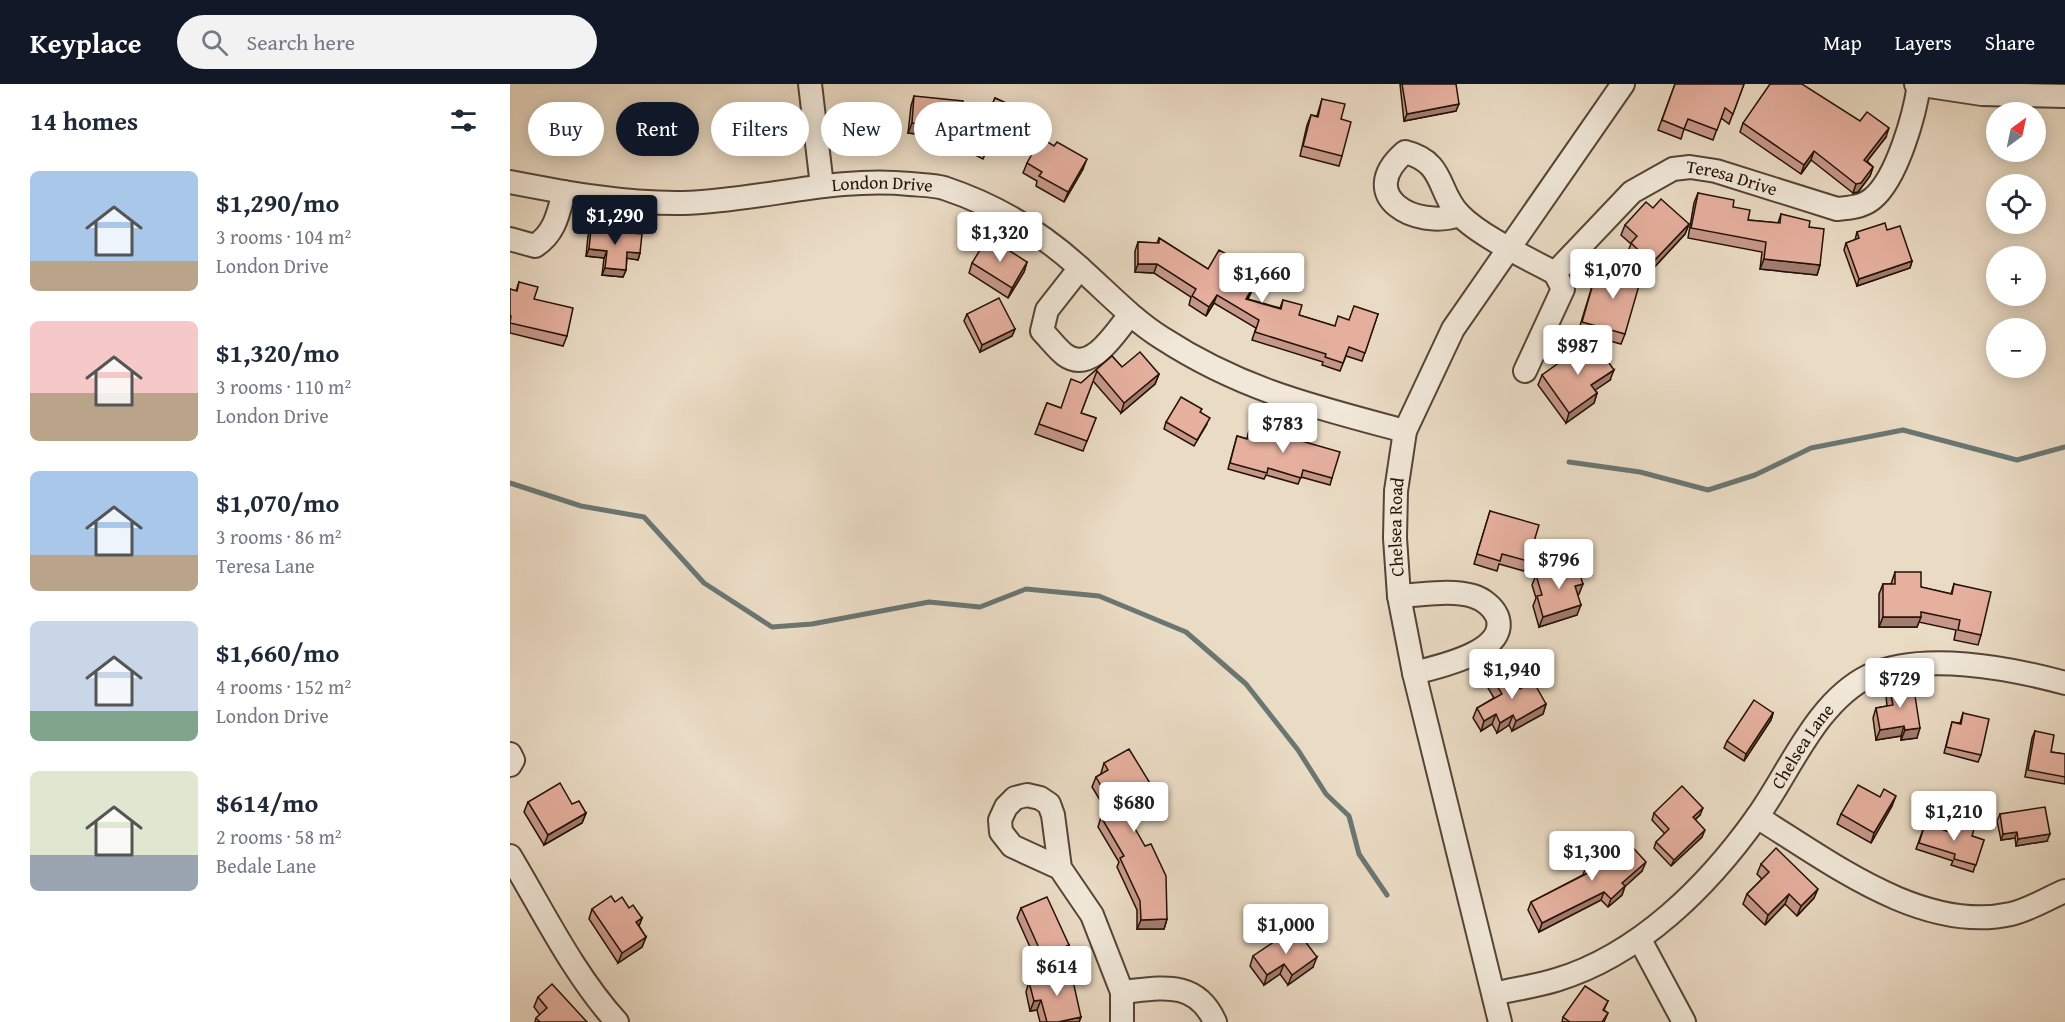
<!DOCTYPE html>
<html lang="en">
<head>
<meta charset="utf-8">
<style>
	body { margin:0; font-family:"Gentium Book Plus",serif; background:#f2f2f3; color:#1f2937; height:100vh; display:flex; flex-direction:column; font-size:22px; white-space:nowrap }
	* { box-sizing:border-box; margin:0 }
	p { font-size:20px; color:#747a83 }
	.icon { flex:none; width:33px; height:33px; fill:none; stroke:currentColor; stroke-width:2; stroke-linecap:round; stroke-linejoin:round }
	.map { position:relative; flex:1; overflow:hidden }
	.drawer { display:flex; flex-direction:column; background:#fff; width:510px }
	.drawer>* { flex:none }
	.hud { position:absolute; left:18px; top:18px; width:570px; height:54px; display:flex; gap:12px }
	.needle { width:39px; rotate:33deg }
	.tools { position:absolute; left:1476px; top:18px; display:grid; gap:12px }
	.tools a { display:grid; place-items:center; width:60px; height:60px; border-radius:50%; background:#fff; box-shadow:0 3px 15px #0003; font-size:30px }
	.price { position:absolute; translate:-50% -51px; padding:0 14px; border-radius:6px; background:#fff; color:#222; font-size:20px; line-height:39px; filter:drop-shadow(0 2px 3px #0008) }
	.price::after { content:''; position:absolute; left:50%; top:36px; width:18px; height:14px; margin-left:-9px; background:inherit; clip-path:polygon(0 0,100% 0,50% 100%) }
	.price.active { background:#111827; color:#fff }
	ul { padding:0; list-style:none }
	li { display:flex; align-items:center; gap:18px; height:150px; padding:0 30px }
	li span { display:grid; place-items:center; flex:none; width:168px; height:120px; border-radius:9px; color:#555 }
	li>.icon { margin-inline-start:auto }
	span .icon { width:72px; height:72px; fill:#fffc; stroke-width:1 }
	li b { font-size:26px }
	h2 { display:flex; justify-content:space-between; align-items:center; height:72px; padding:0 30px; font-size:26px }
	.tag { padding:0 21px; border-radius:27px; background:#fff; box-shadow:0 3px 15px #0003; font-size:21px; line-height:54px }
	.tag.active { background:#111827; color:#fff }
	header { display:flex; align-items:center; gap:36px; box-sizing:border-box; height:84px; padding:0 30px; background:#111827; color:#fff }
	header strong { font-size:28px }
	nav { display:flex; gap:33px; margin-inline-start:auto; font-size:21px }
	.search { width:420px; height:54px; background:#f2f2f3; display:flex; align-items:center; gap:15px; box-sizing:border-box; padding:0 21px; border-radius:33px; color:#747a83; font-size:22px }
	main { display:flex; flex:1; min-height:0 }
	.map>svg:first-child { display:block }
</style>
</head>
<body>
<header>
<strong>Keyplace</strong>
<div class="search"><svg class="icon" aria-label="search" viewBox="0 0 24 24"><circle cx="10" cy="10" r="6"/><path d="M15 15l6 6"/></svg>Search here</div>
<nav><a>Map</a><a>Layers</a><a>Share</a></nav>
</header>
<main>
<section class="drawer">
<h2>14 homes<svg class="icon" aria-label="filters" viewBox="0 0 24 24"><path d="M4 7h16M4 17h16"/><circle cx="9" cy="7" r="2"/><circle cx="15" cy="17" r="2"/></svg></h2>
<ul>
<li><span style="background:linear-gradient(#a9c7e8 75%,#b9a48a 0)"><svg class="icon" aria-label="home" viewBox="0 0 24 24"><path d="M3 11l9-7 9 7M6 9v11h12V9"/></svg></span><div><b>$1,290/mo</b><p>3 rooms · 104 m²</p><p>London Drive</p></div></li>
<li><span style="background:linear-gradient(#f6c9c9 60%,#b9a48a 0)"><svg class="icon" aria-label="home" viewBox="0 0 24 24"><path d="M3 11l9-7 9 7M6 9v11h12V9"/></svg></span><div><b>$1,320/mo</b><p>3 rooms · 110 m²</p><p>London Drive</p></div></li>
<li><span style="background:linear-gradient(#a9c7e8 70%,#b9a48a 0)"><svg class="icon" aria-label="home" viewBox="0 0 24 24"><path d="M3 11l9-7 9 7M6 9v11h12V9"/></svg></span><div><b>$1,070/mo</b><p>3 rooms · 86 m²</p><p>Teresa Lane</p></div></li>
<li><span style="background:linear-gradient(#c9d6e8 75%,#7fa58c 0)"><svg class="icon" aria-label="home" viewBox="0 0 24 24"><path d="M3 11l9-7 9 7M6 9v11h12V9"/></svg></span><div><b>$1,660/mo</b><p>4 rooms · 152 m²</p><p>London Drive</p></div></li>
<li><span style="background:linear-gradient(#dfe7d0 70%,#9aa5b1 0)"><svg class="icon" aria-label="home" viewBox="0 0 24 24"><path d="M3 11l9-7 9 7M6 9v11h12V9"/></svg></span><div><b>$614/mo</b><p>2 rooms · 58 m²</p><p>Bedale Lane</p></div></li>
</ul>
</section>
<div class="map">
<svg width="1555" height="938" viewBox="0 0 1555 938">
	<rect width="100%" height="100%" fill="#eadbc4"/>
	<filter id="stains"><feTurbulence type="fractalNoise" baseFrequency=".00333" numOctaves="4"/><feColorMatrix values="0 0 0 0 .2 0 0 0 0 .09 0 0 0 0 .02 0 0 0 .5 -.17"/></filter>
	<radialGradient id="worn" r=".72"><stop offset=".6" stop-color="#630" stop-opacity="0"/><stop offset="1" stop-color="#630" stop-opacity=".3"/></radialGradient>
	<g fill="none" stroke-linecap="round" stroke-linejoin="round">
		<g stroke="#6a7672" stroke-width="5">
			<polyline points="1059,378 1130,388 1198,406 1245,391 1301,364 1393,346 1507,376 1555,363"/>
			<polyline points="0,399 71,422 134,433 194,499 262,543 302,540 419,518 470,523 516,505 589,512 676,548 736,600 788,666 816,710 839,732 849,770 877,811"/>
		</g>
		<g stroke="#564436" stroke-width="26">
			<g id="minor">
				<polyline points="300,0 312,102"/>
				<polyline points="1406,0 1472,10 1555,12"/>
				<path id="s1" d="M0 98C57 109 115 120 173 119 249 117 324 92 400 100 411 101 424 101 434 104 485 121 531 148 571 185 598 209 622 235 652 254 732 306 805 323 895 347"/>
				<path d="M949 131C906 146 844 112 895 68 936 78 927 109 950 131 970 152 1019 175 1045 189"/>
				<path d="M0 155 25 162C45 149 48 130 54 108"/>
				<path d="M570 184 537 226 532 247C539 254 547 265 555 271 582 290 605 248 620 231"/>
				<path id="s2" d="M1045 189 1122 108 1163 85 1180 83 1206 87 1327 125C1339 124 1352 123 1362 115 1387 95 1405 30 1409 0"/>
				<polyline points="1015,287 1053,205 1045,189"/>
				<path d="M889 512C912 511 941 505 963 512 973 515 983 523 987 532 1001 568 926 583 904 589"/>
				<polyline points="0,670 3,676 0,681"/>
				<path d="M1247 733C1319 777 1412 850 1501 830 1519 826 1538 814 1555 807"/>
				<path d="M0 772C33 827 64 891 107 938"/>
				<polyline points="550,784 502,762 491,748 490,736 496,723 505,714 517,711 530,714 539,720 543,731 550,784 582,831 612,908 612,938"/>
				<polyline points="1130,856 1174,938"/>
				<path d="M612 908C651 904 686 895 705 938"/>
				<path id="s3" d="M984 910C1005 905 1026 902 1046 896 1129 871 1198 802 1247 733 1280 687 1306 618 1359 592 1412 567 1500 584 1555 599"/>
				<path id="s4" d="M990 938 904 589 889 512 885 454 886 407 895 347 943 245 1113 0"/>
			</g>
		</g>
		<use href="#minor" stroke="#f1e8d9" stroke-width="22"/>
	</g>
	<g fill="#c69789" stroke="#241107" stroke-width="1.5">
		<polygon points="890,0 946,0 946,27 894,37"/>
		<polygon points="1165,0 1234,0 1219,40 1211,34 1203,56 1174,45 1171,55 1148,46"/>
		<polygon points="404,12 450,44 446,54 398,49 401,22"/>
		<polygon points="485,14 520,30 507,58 485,48 473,75 461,69"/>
		<polygon points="812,15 831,35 832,72 829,82 790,72 797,41 801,31 807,32"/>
		<polygon points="1233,39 1376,53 1357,77 1363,83 1360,92 1348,108 1343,109 1301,76 1291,90 1230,48"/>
		<polygon points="517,79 573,85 554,118 526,102 527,97 513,89"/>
		<polygon points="1188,109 1223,123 1238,136 1268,139 1271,130 1299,143 1310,181 1307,191 1250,185 1252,168 1178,154 1184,119"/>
		<polygon points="1143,124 1179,140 1175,150 1139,189 1117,169 1121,160 1111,151 1115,141"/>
		<polygon points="81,145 130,169 128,176 117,174 116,186 113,193 92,191 94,174 76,172 78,152"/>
		<polygon points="1377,146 1402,177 1400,184 1347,202 1334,166 1336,159 1345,156 1347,148"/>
		<polygon points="649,154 698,185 719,183 742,207 738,215 770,224 773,216 789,231 824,242 839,236 868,230 852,277 836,272 830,287 812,281 813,278 742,256 746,244 704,219 696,232 679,221 681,213 644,189 625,188 625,167 628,158 647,159"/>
		<polygon points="517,178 514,188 498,214 459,189 462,179"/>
		<polygon points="1098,181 1115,250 1111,260 1068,248 1085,193 1093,195"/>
		<polygon points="9,198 57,252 53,262 0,249 0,205 6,207"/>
		<polygon points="457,230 505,245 502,252 470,268 454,237"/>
		<polygon points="602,272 612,283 649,290 645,300 611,329 583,297 571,329 586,334 573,367 525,350 537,319 551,324 571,299"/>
		<polygon points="1032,291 1100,296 1085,306 1087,309 1084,319 1056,339 1028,301"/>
		<polygon points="691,329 697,340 684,362 654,345 656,338"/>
		<polygon points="748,340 767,350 822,394 820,401 791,393 788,400 756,391 754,395 718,385 727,352 737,355 739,347 745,349"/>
		<polygon points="980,427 1018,477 1014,487 989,480 987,487 964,480"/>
		<polygon points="1385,488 1411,503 1441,510 1444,500 1471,551 1468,561 1444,556 1446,546 1409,538 1407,543 1369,543 1369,510 1373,500 1381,500"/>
		<polygon points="1026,491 1069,510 1068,510 1067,531 1029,543 1023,522 1026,514 1022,501"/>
		<polygon points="982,594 1010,605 1036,620 1033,630 1002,647 999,641 987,649 982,640 971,647 963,634 967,624 984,614 978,604"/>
		<polygon points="1379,602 1407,654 1391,656 1391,652 1366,656 1363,634 1366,624 1377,622 1376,612"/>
		<polygon points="1263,629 1261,636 1234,677 1214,664 1217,657"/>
		<polygon points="1453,629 1471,671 1468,678 1434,669 1442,638 1450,639"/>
		<polygon points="1525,647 1541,668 1555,670 1555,700 1515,693 1522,654"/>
		<polygon points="594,679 646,709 642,719 618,733 657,835 654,845 627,845 627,826 607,783 609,778 588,743 591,733 598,729 582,703 586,693 591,690 591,689"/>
		<polygon points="18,718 62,720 76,729 72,739 34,761 14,728"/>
		<polygon points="1382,722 1361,759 1327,740 1331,730"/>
		<polygon points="1144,729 1190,731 1185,736 1192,753 1161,782 1144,764 1146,758 1155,750 1142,736"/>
		<polygon points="1490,730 1537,757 1506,762 1505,754 1491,756 1487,737"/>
		<polygon points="1415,740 1440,748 1462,752 1474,756 1463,788 1441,781 1443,777 1406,765"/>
		<polygon points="1104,768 1132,787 1115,802 1112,811 1098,823 1091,816 1029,848 1018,826 1021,818 1073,791 1075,785"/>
		<polygon points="1251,780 1304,814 1287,832 1275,820 1255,841 1233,820 1237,810 1252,795 1247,790"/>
		<polygon points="105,818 119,824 132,834 129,842 136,853 132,863 108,879 79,835 82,825"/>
		<polygon points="511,824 559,861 556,871 529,883 507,834"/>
		<polygon points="780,854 803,883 778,901 770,890 754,901 740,882 743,872"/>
		<polygon points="519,898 571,933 569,938 530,938 527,926 520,927 516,908"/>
		<polygon points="28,913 77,938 25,938 26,934 30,931 24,923"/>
		<polygon points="1098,917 1094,926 1098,929 1094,938 1052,938 1053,933"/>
	</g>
	<g fill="#a17b6f" stroke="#241107" stroke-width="1.5">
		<polygon points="949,20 946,27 894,37 897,30"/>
		<polygon points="402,39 450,44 446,54 398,49"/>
		<polygon points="1379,44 1376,53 1351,85 1354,76"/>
		<polygon points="1304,67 1301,76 1291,90 1294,81"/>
		<polygon points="577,75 573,85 554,118 558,108"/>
		<polygon points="1363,83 1360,92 1348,108 1343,109 1346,100"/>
		<polygon points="1179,140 1175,150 1139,189 1142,179"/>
		<polygon points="79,165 97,167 94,174 76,172"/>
		<polygon points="117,168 130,169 128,176 115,174"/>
		<polygon points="1254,175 1310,181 1307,191 1250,185"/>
		<polygon points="1402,177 1400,184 1347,202 1349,195"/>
		<polygon points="517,178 514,188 498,214 502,204"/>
		<polygon points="628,180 647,180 644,189 625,188"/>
		<polygon points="95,184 116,186 113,193 92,191"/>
		<polygon points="745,199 742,207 733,223 736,215"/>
		<polygon points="707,211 704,219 696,232 699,223"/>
		<polygon points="505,245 502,252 470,268 472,261"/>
		<polygon points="1104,286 1100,296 1078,311 1081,301"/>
		<polygon points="649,290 645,300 611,329 614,319"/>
		<polygon points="1087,309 1084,319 1056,339 1059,329"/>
		<polygon points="1073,500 1069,510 1061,512 1065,502"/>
		<polygon points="1071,521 1067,531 1029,543 1033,533"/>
		<polygon points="1373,533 1411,533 1407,543 1369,543"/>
		<polygon points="1036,620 1033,630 1002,647 1006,637"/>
		<polygon points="1263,629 1261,636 1234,677 1236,670"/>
		<polygon points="986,630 982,640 971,647 974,637"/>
		<polygon points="1003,631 999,641 987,649 990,639"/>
		<polygon points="1394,642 1391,652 1366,656 1370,646"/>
		<polygon points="1410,644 1407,654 1391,656 1395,646"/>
		<polygon points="646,709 642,719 611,737 615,727"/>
		<polygon points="1386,712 1382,722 1361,759 1364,749"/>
		<polygon points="1193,724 1190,731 1180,740 1183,733"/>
		<polygon points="76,729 72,739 34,761 38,751"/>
		<polygon points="1195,746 1192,753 1161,782 1164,776"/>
		<polygon points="1507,748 1505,754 1491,756 1493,750"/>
		<polygon points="1540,750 1537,757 1506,762 1508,755"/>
		<polygon points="1136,778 1132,787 1109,808 1112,799"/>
		<polygon points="1115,802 1112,811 1098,823 1101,815"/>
		<polygon points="1308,805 1304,814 1287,832 1291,822"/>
		<polygon points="1094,808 1091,816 1029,848 1032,839"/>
		<polygon points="1279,810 1275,820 1255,841 1258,831"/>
		<polygon points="132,834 128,844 126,838"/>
		<polygon points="657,835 654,845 627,845 631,836"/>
		<polygon points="136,853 132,863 108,879 112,869"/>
		<polygon points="559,861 556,871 529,883 533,873"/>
		<polygon points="807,873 803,883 778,901 782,891"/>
		<polygon points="774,880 770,890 754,901 757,891"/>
		<polygon points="531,916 527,926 520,927 524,917"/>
		<polygon points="571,933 569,938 548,938"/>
	</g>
	<g fill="#e6b09f" stroke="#241107" stroke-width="1.5">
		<polygon points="892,0 946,0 949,20 897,30"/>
		<polygon points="1165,0 1234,0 1223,30 1215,24 1207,46 1178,35 1174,45 1152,36"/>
		<polygon points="1260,0 1292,0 1350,37 1357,28 1379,44 1354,76 1363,83 1351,99 1346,100 1304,67 1294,81 1233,39"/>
		<polygon points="404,12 453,17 450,44 402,39"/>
		<polygon points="485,14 520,30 510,51 488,41 476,68 463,63"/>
		<polygon points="812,15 835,20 831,35 841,38 832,72 793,62 801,31 808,33"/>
		<polygon points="531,54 544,62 547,58 577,75 558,108 529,92 532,88 517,79"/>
		<polygon points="1188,109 1224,116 1223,123 1240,126 1238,136 1270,139 1271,130 1300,137 1299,143 1314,145 1310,181 1254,175 1256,158 1181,144"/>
		<polygon points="1151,115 1179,140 1142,179 1121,159 1127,152 1115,141 1136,118 1143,124"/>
		<polygon points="1375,139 1377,146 1390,142 1402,177 1349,195 1336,159 1349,154 1347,148"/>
		<polygon points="81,145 132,150 130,169 117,168 116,186 95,184 97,167 79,165"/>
		<polygon points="478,153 517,178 502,204 462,179"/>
		<polygon points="649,154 698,185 709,166 722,173 717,182 745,199 736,215 771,225 773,216 792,221 789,231 825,242 828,232 839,236 844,222 868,230 855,269 839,263 833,279 815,273 816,270 745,248 749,236 707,211 699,223 682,212 686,205 647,180 628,180 628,158 649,159"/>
		<polygon points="1098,181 1132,191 1115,250 1072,238 1085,193 1094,195"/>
		<polygon points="9,198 28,203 24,215 63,224 57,252 0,239 1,232 0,231 0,205 7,207"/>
		<polygon points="489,214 505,245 472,261 457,230"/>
		<polygon points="1082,255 1104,286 1081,301 1087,309 1059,329 1032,291"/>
		<polygon points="630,268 649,290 614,319 587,287 571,329 586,334 577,357 529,340 537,319 551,324 561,295 571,299 602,272 612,283"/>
		<polygon points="671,313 692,325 690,328 700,334 687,356 656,338"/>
		<polygon points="748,340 768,346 767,350 830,368 822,394 793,386 791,394 758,384 757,389 720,379 727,352 737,355 739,347 745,349"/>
		<polygon points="980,427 1029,441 1018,477 992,470 990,477 967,470"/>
		<polygon points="1066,479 1073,500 1065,502 1071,521 1033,533 1027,512 1032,511 1026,491"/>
		<polygon points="1385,488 1411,488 1411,503 1442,510 1444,500 1481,508 1471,551 1448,546 1450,536 1411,528 1411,533 1373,533 1373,500 1385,500"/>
		<polygon points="998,585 1010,605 1023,597 1036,620 1006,637 1003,631 990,639 986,630 974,637 967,624 992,610 982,594"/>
		<polygon points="1403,599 1410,644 1395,646 1394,642 1370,646 1366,624 1383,621 1379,602"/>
		<polygon points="1244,616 1263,629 1236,670 1217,657"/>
		<polygon points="1453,629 1479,635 1471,671 1436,663 1442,638 1451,640"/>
		<polygon points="1525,647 1544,651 1541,668 1555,670 1555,693 1518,686"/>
		<polygon points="619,665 646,709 615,727 635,762 641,760 656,792 657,835 631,836 630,817 610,774 614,772 591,733 604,725 586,693 598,686 594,679"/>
		<polygon points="50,699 62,720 69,717 76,729 38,751 18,718"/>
		<polygon points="1348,701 1370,713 1374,705 1386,712 1364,749 1331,730"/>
		<polygon points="1172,702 1193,724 1183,733 1195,746 1164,776 1146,758 1159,745 1144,729"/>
		<polygon points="1535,723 1540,750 1508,755 1507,748 1493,750 1490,730"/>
		<polygon points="1444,738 1464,745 1462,752 1474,756 1466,781 1444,775 1445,770 1409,759 1415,740 1440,748"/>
		<polygon points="1117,757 1136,778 1112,799 1115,802 1101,815 1094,808 1032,839 1021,818 1078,789 1075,785 1100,763 1104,768"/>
		<polygon points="1266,764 1308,805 1291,822 1279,810 1258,831 1237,810 1259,788 1251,780"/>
		<polygon points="101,812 105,818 112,813 119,824 123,821 132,834 126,838 136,853 112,869 82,825"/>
		<polygon points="537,813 559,861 533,873 511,824"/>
		<polygon points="788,848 807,873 782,891 774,880 757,891 743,872 777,849 780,854"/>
		<polygon points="561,888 571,933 548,938 537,938 531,916 524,917 519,898"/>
		<polygon points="42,900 77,938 30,938 26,934 37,924 28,913"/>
		<polygon points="1075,902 1098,917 1093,926 1098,929 1092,938 1060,938 1053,933"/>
	</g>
	<g text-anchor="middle" stroke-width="5" stroke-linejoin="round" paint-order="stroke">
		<g font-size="18" fill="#241107" stroke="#f1e8d9">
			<text dy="6" stroke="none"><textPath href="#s2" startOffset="219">Teresa Drive</textPath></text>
			<text dy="6" stroke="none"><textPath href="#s1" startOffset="375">London Drive</textPath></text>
			<text dy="6" stroke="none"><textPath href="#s4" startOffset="507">Chelsea Road</textPath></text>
			<text dy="6" stroke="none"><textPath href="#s3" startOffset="411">Chelsea Lane</textPath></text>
		</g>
	</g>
	<rect width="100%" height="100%" filter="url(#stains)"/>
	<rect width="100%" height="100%" fill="url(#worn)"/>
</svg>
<div class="tools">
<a><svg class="needle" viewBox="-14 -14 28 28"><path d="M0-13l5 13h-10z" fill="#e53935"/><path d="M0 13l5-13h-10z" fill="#747a83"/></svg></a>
<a><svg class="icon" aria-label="locate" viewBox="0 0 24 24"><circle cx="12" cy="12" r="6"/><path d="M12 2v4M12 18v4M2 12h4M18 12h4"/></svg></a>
<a>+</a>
<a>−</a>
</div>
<b class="price active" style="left:105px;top:162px">$1,290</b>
<b class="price" style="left:490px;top:179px">$1,320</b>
<b class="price" style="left:1103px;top:216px">$1,070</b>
<b class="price" style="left:752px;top:220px">$1,660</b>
<b class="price" style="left:1068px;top:292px">$987</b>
<b class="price" style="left:773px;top:370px">$783</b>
<b class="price" style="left:1049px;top:506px">$796</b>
<b class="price" style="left:1002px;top:616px">$1,940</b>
<b class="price" style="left:1390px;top:625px">$729</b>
<b class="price" style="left:624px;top:749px">$680</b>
<b class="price" style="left:1444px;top:758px">$1,210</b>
<b class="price" style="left:1082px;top:798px">$1,300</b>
<b class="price" style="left:776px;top:871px">$1,000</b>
<b class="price" style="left:547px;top:913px">$614</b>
<div class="hud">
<a class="tag">Buy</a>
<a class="tag active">Rent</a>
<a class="tag">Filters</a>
<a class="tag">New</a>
<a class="tag">Apartment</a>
</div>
</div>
</main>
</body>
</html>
